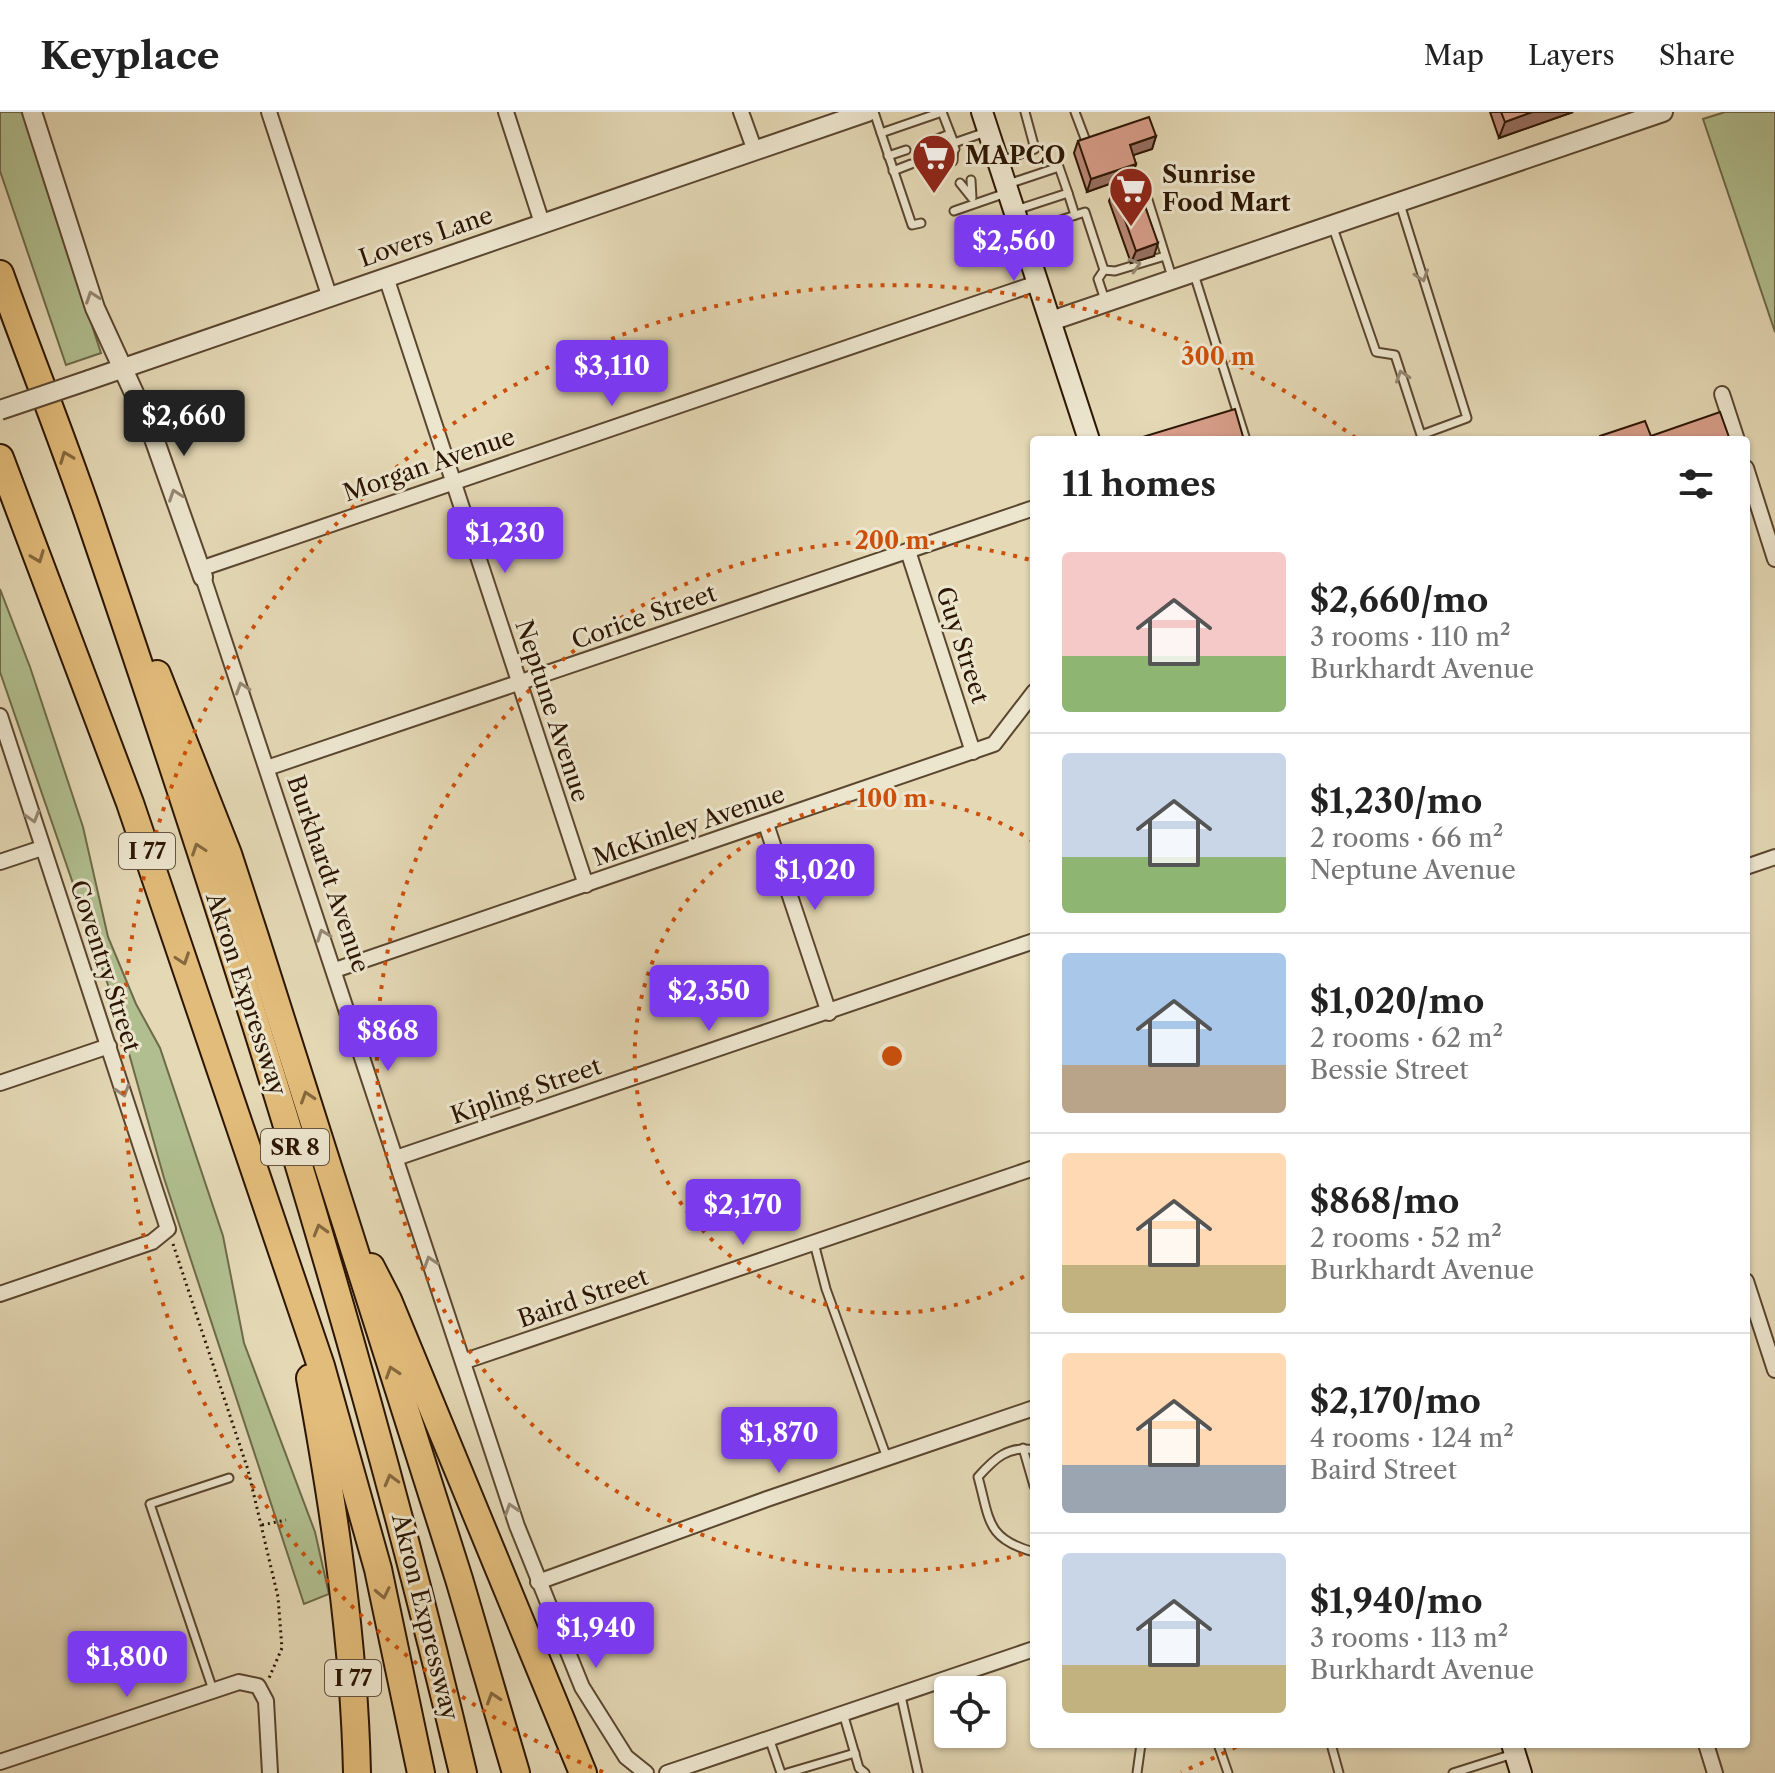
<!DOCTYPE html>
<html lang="en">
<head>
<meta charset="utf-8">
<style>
	body { margin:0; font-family:"Libre Caslon Text",serif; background:#f2f2f2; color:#222; height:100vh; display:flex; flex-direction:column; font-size:30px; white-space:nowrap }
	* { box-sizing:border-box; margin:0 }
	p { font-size:26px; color:#767676 }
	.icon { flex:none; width:44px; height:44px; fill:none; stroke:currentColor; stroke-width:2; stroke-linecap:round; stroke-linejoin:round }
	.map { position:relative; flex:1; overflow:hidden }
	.panel { position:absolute; left:1030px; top:324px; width:720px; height:1312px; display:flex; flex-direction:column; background:#fff; border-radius:8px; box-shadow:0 2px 6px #0004 }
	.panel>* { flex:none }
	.controls { position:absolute; left:934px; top:1564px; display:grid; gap:16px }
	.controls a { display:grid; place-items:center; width:72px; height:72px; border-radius:8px; background:#fff; box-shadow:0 2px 6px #0004; font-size:40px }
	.price { position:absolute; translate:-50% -68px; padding:0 18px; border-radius:8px; background:#7c3aed; color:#fff; font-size:26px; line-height:52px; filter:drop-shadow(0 2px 4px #0008) }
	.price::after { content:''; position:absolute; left:50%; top:48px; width:24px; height:18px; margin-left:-12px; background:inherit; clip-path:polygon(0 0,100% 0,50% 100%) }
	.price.selected { background:#222; color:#fff }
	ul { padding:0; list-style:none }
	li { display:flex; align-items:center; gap:24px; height:200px; padding:0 32px }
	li+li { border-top:2px solid #e0e0e0 }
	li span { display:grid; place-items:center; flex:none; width:224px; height:160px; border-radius:8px; color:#555 }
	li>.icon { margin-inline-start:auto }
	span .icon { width:96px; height:96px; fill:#fffc; stroke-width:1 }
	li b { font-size:34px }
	h2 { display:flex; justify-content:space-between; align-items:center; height:96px; padding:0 32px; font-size:34px }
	header { display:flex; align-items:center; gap:48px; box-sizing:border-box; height:112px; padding:0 40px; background:#fff; border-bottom:2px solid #e0e0e0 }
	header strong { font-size:38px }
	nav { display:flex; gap:44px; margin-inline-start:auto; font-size:28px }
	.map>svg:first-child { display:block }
</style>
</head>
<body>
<header>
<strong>Keyplace</strong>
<nav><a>Map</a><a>Layers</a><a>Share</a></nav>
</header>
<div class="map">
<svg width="1775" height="1661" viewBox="0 0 1775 1661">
	<rect width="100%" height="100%" fill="#e4d8b5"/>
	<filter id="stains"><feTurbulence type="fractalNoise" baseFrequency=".0025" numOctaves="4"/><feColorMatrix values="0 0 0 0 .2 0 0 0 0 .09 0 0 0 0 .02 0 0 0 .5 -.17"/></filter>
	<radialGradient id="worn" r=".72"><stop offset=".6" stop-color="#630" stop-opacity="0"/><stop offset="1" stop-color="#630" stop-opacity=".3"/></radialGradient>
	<g fill="#b1bf90" stroke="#6e6a49" stroke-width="2">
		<polygon points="0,0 22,0 101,241 66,253 0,59"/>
		<polygon points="1725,0 1775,0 1775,220 1703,7"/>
		<polygon points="0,477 30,555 83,715 108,825 136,892 160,936 223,1124 244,1231 315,1420 329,1482 304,1492 164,1066 117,899 0,560"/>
	</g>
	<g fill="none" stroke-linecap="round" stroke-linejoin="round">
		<g stroke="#5a462f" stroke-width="11">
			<g id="service">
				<polyline points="874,0 881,21 942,0"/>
				<polyline points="942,0 954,31 986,20"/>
				<polyline points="1075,0 1086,29"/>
				<polyline points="881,21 912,113 921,111"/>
				<polyline points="932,29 950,22"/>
				<polyline points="888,44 906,38"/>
				<polyline points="937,44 955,37"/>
				<polyline points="953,49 954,34"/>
				<polyline points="1001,49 1035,37 1025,0"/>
				<polyline points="893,59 911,52"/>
				<polyline points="960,71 972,86 971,68"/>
				<polyline points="1008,72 1059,55 1068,81 1016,98"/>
				<polyline points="1068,81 1075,103"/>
				<polyline points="1148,88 1172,165"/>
				<polyline points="954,99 1006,81"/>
				<polyline points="1332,113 1376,240 1395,243 1421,323 1467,306 1400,92"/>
				<polyline points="1024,120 1085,100 1104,158 1098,167 1105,188"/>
				<polyline points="1104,158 1115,159 1165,144"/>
				<polyline points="1194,162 1246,328"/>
				<polyline points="814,1131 826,1177 887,1346"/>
				<polyline points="1023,1336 1034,1374"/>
				<path d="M1034 1338C1008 1333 994 1347 978 1365 990 1408 986 1427 1034 1440"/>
				<polyline points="213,1578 150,1392 229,1366"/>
				<polyline points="901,1584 918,1661"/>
				<polyline points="843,1601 859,1656 865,1661"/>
				<polyline points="769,1626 781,1661"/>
				<polyline points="1218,1632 1228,1661"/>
				<polyline points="1331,1632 1339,1661"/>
				<polyline points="787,1661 855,1641"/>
				<polyline points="1137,1661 1141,1632"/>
				<polyline points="1453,1661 1513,1642"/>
			</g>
		</g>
		<g stroke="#5a462f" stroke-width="18">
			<g id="minor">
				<polyline points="269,0 329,183"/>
				<polyline points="506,0 542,111"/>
				<polyline points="741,0 755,39"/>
				<polyline points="386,165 586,773"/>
				<polyline points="1722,282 1737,328"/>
				<polyline points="1746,356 1775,447"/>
				<polyline points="908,439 973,640"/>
				<polyline points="200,457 1037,171"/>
				<polyline points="203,465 517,1414 582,1575 626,1645 646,1661"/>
				<polyline points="0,604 168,1117 152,1130 0,1182"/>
				<polyline points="267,656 1034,396"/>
				<polyline points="766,712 829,901"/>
				<polyline points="0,750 42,736"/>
				<polyline points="1746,755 1775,745"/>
				<polyline points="335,858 994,632 1034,580"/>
				<polyline points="0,971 109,934"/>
				<polyline points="396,1046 1034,829"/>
				<polyline points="1746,1169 1775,1258"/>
				<polyline points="465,1249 1034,1056"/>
				<polyline points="538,1470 767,1387 1034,1296"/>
				<polyline points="1706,1632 1715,1661"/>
				<polyline points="0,1650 239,1570 258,1574 266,1589 270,1661"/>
				<polyline points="667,1661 1034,1537"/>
			</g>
		</g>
		<g stroke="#5a462f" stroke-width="22">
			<g id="tertiary">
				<polyline points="32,0 95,196 151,318 203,465"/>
				<polyline points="1051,209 1663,0"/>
				<polyline points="89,268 867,0"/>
			</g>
		</g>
		<g stroke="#2c1502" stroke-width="24">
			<g id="secondary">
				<polyline points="982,0 1089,328"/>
				<polyline points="1512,1632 1521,1661"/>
			</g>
		</g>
		<g stroke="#2c1502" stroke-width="30">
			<g id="motorway">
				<path d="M0 162C31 249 66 335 95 422 234 830 364 1241 463 1661"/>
				<polyline points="0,346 130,691 321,1254 378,1457 421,1661"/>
				<polyline points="157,562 228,742 255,825 459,1467 516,1661"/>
				<polyline points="371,1155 388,1188 583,1661"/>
				<path d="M310 1266C334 1397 354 1528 357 1661"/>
			</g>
		</g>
		<g stroke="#2c1502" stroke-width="3" stroke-dasharray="2 4" stroke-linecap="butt">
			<polyline points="173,1132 248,1358 278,1485 282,1536 269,1566"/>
			<polyline points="262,1413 286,1408"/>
		</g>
		<use href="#service" stroke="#ede6cf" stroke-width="7"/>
		<use href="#minor" stroke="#ede6cf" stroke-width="14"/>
		<use href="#tertiary" stroke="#ede6cf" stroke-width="18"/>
		<use href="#secondary" stroke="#ede6cf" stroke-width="20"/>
		<use href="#motorway" stroke="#e2bc7a" stroke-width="26"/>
		<g stroke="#5a462f" stroke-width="22" stroke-linecap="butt">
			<polyline id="tertiary-bridge" points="0,298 89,268"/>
		</g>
		<use href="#tertiary-bridge" stroke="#ede6cf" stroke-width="18"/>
	</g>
	<g fill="#ba8877" stroke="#2c1502" stroke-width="2">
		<polygon points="1490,0 1573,0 1499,26"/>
		<polygon points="1156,24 1152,37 1133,43 1136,52 1132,64 1087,80 1074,41 1078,29"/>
		<polygon points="1114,77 1154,144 1131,151 1109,89"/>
	</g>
	<g fill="#976f61" stroke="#2c1502" stroke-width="2">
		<polygon points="1532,0 1573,0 1499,26 1505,10"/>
		<polygon points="1156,24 1152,37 1125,46 1130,33"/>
		<polygon points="1136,52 1132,64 1087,80 1091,67"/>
		<polygon points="1158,131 1154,144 1131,151 1136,139"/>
	</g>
	<g fill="#d89e8a" stroke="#2c1502" stroke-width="2">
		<polygon points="1501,0 1532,0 1505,10"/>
		<polygon points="1149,5 1156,24 1130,33 1136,52 1091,67 1078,29"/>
		<polygon points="1136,69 1158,131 1136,139 1114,77"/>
		<polygon points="1235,297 1244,328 1140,328 1139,326"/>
		<polygon points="1720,300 1730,328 1601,328 1600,324 1645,309 1651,324"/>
	</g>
	<defs><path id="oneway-chevron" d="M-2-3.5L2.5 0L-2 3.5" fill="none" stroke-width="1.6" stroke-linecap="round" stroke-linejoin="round" transform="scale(2)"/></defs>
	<g stroke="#968873">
		<use href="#oneway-chevron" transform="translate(1135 153) rotate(-17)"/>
		<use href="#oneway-chevron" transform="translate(1422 164) rotate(72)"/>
		<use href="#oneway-chevron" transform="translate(92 185) rotate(-109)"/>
		<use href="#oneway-chevron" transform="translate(1402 264) rotate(-108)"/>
		<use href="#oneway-chevron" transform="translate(175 383) rotate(-109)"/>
		<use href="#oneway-chevron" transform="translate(242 576) rotate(-108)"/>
		<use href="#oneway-chevron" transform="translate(33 705) rotate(73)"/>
		<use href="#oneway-chevron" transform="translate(323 823) rotate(-110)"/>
		<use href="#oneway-chevron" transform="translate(123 979) rotate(72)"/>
		<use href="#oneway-chevron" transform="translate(430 1150) rotate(-108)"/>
		<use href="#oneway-chevron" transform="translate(511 1397) rotate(-108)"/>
	</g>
	<g stroke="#87683e">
		<use href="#oneway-chevron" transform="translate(66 345) rotate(-111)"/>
		<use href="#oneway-chevron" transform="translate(38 445) rotate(69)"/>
		<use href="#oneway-chevron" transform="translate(198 737) rotate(-109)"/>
		<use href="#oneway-chevron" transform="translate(183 847) rotate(71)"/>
		<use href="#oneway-chevron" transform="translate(307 985) rotate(-108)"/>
		<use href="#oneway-chevron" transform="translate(320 1118) rotate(-106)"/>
		<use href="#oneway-chevron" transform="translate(392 1260) rotate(-108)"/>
		<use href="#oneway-chevron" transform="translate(391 1368) rotate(-105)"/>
		<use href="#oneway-chevron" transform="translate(383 1481) rotate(78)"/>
		<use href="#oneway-chevron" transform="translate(493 1586) rotate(-108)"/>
	</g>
	<g fill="none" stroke="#cc4f0a" stroke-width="4" stroke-dasharray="4 8">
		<path d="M1034 1158A257 257 0 1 1 1034 730"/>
		<path d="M1034 1439A515 515 0 1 1 1034 449"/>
		<path d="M1236 1635A772 772 0 0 1 1181 1660M603 1660A772 772 0 1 1 1357 327"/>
	</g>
	<defs>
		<g id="supermarket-pin" transform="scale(2.3)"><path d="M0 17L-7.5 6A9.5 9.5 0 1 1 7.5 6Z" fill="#8f2418" stroke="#ede6cf"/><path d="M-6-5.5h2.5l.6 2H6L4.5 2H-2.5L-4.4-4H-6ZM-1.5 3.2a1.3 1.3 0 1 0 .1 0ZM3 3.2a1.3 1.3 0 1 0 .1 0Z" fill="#fff"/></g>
	</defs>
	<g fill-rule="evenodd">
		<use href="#supermarket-pin" x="934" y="44"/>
		<use href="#supermarket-pin" x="1131" y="77"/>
	</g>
	<g text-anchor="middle" stroke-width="6" stroke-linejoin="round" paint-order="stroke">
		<g fill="#ede6cf" stroke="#665440" stroke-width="2">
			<rect x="119" y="721" width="56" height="36" rx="6"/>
			<rect x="261" y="1017" width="68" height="36" rx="6"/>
			<rect x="325" y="1548" width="56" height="36" rx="6"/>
		</g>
		<g font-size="22" font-weight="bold" fill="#2c1502">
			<text x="147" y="747">I 77</text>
			<text x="295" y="1043">SR 8</text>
			<text x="353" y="1574">I 77</text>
		</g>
		<g font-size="24" font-weight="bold" fill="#2c1502" stroke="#ede6cf" text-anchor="start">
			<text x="965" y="52">MAPCO</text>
			<text x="1162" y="71">Sunrise<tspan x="1162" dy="28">Food Mart</tspan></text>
		</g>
		<g font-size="24" fill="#2c1502" stroke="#ede6cf">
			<text transform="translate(426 125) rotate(-19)" y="8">Lovers Lane</text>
			<text transform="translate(429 353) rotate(-19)" y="8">Morgan Avenue</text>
			<text transform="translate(644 505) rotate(-19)" y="8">Corice Street</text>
			<text transform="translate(962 533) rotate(72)" y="8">Guy Street</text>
			<text transform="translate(552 599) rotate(72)" y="8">Neptune Avenue</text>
			<text transform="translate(689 714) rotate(-19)" y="8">McKinley Avenue</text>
			<text transform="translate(328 762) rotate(71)" y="8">Burkhardt Avenue</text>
			<text transform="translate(105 854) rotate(72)" y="8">Coventry Street</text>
			<text transform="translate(246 882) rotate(72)" y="8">Akron Expressway</text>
			<text transform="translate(526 979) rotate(-19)" y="8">Kipling Street</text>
			<text transform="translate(583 1186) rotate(-19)" y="8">Baird Street</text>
			<text transform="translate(425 1505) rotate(76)" y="8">Akron Expressway</text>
		</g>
	</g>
	<circle cx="892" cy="944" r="12" fill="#cc4f0a" stroke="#ede6cf" stroke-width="4"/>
	<g font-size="24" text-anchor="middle" font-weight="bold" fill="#cc4f0a" stroke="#ede6cf" stroke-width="6" stroke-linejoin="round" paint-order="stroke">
		<text x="1218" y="253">300 m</text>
		<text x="892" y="437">200 m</text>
		<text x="892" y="695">100 m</text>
	</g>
	<rect width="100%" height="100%" filter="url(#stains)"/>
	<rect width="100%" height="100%" fill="url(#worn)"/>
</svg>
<div class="controls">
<a><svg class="icon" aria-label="locate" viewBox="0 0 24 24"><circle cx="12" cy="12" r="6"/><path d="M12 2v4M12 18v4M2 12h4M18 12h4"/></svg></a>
</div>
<b class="price" style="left:1014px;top:171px">$2,560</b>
<b class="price" style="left:612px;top:296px">$3,110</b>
<b class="price selected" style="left:184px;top:346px">$2,660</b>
<b class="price" style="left:505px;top:463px">$1,230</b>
<b class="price" style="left:815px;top:800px">$1,020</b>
<b class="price" style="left:709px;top:921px">$2,350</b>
<b class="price" style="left:388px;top:961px">$868</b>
<b class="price" style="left:743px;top:1135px">$2,170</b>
<b class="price" style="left:779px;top:1363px">$1,870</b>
<b class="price" style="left:596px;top:1558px">$1,940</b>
<b class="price" style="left:127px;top:1587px">$1,800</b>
<section class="panel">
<h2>11 homes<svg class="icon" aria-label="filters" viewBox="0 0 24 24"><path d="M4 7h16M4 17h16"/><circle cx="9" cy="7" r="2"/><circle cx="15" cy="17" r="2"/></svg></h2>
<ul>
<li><span style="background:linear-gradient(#f6c9c9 65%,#8fb573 0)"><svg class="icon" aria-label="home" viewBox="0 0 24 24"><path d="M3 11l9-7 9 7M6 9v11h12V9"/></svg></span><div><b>$2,660/mo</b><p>3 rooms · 110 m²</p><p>Burkhardt Avenue</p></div></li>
<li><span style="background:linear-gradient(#c9d6e8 65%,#8fb573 0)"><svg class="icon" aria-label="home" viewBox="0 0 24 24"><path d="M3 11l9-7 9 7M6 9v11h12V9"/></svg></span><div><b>$1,230/mo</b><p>2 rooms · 66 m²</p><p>Neptune Avenue</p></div></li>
<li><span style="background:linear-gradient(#a9c7e8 70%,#b9a48a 0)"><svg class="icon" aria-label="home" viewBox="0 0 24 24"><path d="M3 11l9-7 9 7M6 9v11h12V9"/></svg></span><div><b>$1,020/mo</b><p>2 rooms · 62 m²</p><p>Bessie Street</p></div></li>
<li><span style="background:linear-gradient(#ffd9b3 70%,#c2b280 0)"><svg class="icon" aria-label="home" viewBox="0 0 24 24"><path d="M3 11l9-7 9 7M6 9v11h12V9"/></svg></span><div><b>$868/mo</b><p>2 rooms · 52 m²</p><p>Burkhardt Avenue</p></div></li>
<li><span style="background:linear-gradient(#ffd9b3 70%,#9aa5b1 0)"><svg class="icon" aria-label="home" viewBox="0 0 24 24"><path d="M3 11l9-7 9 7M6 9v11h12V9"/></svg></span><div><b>$2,170/mo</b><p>4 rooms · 124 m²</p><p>Baird Street</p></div></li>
<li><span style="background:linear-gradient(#c9d6e8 70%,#c2b280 0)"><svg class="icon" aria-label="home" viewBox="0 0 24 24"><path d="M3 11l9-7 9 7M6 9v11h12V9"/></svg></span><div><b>$1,940/mo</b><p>3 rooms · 113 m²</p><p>Burkhardt Avenue</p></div></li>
</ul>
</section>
</div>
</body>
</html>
